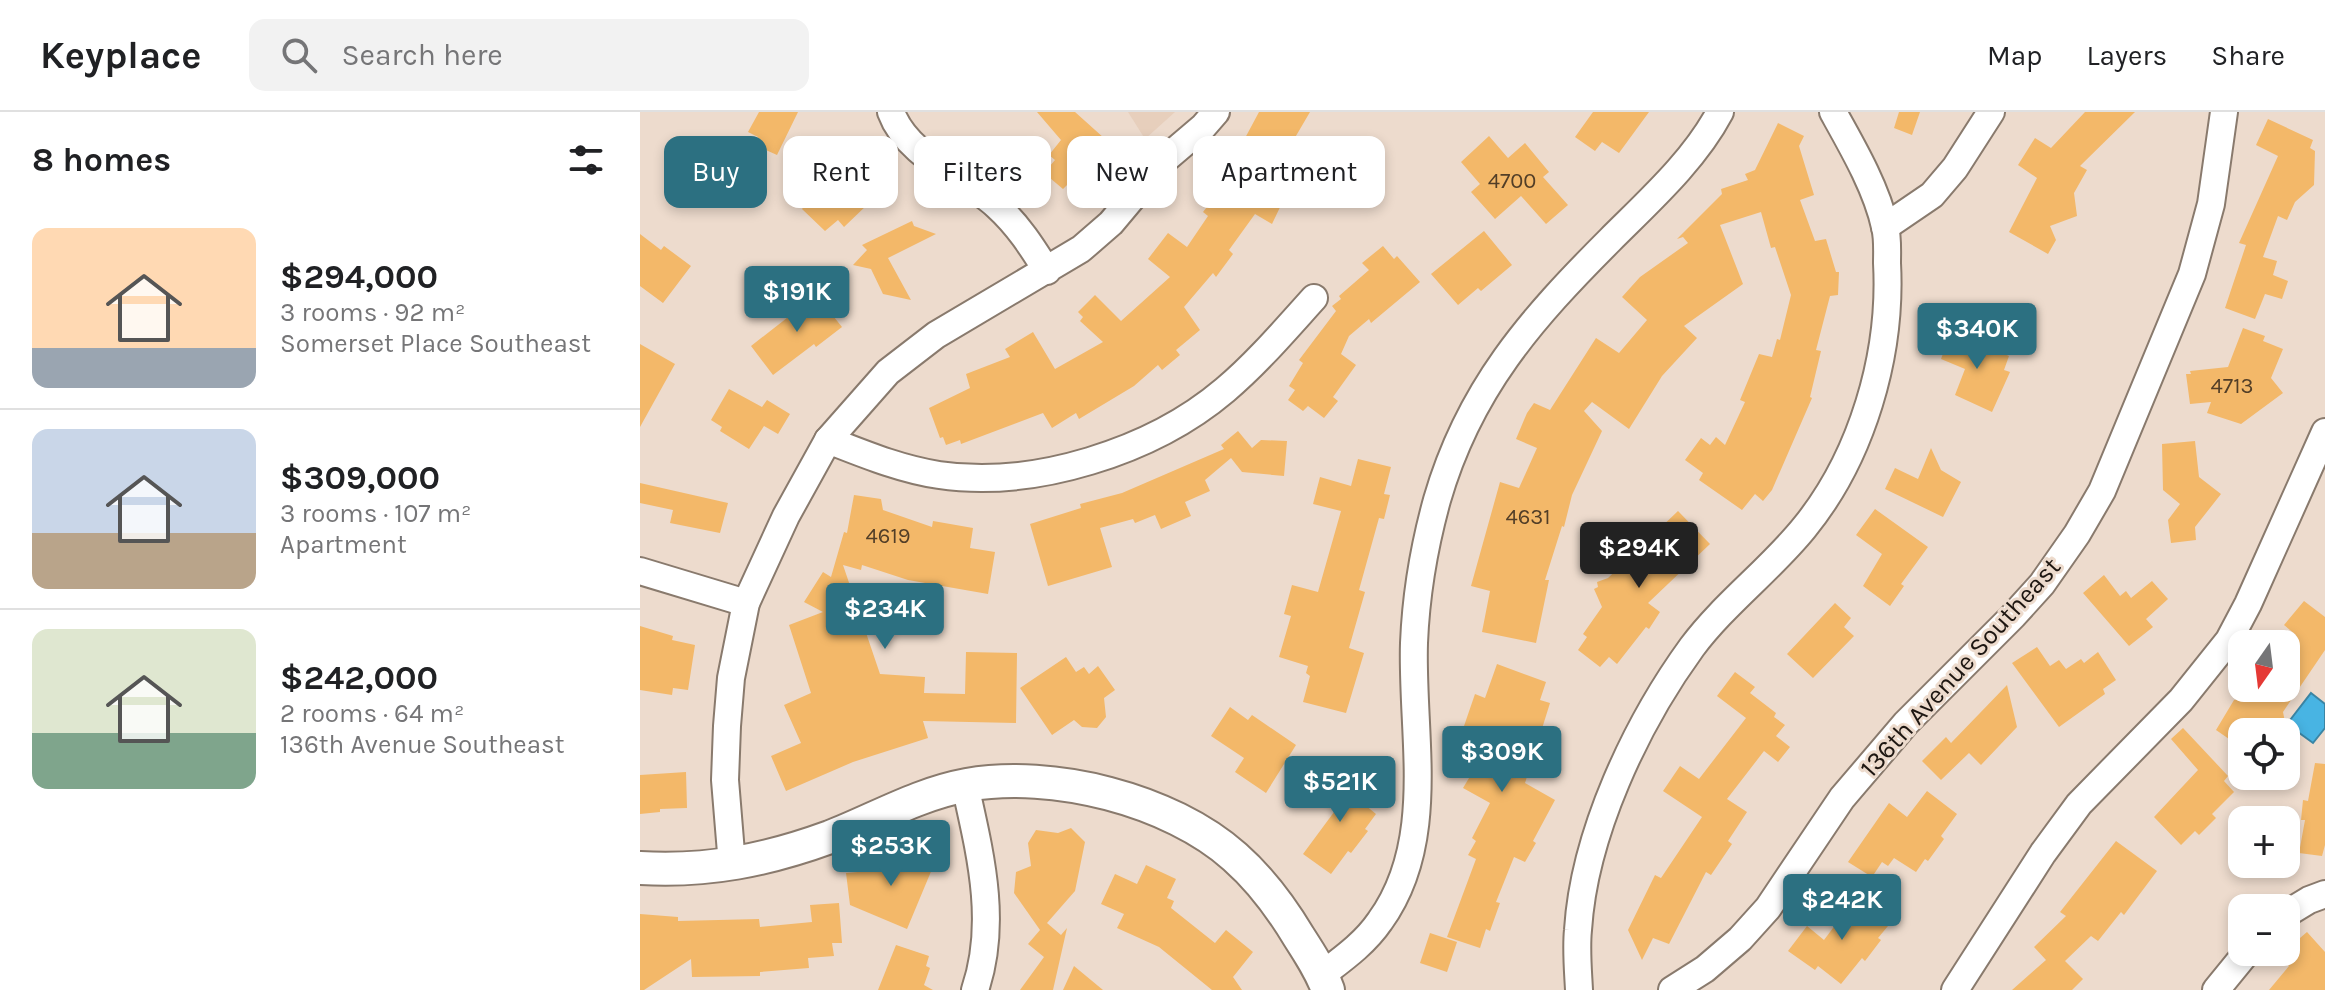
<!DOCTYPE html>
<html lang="en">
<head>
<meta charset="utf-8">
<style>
	body { margin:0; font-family:Karla,sans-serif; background:#f2f2f2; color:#202124; height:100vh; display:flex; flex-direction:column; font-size:30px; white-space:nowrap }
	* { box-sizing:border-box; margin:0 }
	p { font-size:26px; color:#757577 }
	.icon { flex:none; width:44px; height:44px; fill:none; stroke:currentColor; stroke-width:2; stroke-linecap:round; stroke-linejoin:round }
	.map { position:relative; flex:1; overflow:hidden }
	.side { display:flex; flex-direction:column; background:#fff; width:640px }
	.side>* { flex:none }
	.hud { position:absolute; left:24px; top:24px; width:760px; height:72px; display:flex; gap:16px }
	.needle { width:52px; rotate:194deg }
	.fabs { position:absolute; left:1588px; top:518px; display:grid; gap:16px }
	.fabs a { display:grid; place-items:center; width:72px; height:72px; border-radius:16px; background:#fff; box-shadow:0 4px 12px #0003; font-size:40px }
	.price { position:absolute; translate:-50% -68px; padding:0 18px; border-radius:8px; background:#2c7081; color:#fff; font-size:26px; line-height:52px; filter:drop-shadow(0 2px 4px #0008) }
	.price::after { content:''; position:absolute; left:50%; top:48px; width:24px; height:18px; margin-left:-12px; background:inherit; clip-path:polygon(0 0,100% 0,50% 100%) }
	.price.active { background:#222; color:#fff }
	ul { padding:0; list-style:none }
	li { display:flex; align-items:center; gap:24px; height:200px; padding:0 32px }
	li+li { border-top:2px solid #e0e0e0 }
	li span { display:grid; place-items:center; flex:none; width:224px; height:160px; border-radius:16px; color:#555 }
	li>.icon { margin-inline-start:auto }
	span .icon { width:96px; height:96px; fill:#fffc; stroke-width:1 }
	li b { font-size:34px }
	h2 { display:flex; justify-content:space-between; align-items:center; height:96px; padding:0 32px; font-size:34px }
	.chip { padding:0 28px; border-radius:16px; background:#fff; box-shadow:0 4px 12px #0003; font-size:28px; line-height:72px }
	.chip.active { background:#2c7081; color:#fff }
	header { display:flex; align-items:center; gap:48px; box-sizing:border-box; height:112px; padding:0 40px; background:#fff; border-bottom:2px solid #e0e0e0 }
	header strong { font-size:38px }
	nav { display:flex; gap:44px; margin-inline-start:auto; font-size:28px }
	.search { width:560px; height:72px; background:#f2f2f2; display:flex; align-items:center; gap:20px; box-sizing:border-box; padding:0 28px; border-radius:16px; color:#757577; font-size:30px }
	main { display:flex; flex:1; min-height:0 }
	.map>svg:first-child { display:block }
</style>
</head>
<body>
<header>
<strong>Keyplace</strong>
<div class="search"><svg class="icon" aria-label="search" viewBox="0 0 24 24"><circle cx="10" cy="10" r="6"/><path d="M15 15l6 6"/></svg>Search here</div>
<nav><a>Map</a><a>Layers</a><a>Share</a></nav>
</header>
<main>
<section class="side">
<h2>8 homes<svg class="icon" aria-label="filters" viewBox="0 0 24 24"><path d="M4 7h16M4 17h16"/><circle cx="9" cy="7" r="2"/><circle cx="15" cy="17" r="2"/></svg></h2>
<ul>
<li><span style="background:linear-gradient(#ffd9b3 75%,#9aa5b1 0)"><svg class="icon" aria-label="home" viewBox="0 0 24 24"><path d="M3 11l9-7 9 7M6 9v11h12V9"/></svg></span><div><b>$294,000</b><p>3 rooms · 92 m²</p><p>Somerset Place Southeast</p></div></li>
<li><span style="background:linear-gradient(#c9d6e8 65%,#b9a48a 0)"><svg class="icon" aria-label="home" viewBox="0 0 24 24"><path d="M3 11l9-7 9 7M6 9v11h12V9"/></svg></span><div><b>$309,000</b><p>3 rooms · 107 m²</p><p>Apartment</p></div></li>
<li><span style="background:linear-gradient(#dfe7d0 65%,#7fa58c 0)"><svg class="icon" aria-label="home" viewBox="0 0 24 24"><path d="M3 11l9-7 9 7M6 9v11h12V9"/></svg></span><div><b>$242,000</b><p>2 rooms · 64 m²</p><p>136th Avenue Southeast</p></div></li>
</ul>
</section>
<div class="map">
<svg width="1685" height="878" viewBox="0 0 1685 878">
	<rect width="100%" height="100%" fill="#eddbcd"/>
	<polygon fill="#e7cfbc" points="488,0 535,0 505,27"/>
	<polygon fill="#48b4e3" stroke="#3b85a4" stroke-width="2" points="1671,581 1685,592 1685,616 1673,631 1647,612"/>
	<g fill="#f3b869">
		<polygon points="119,0 158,0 137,43 115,33 118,25 108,20"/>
		<polygon points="397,0 435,0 474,35 460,50 458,47 447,60 445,58 435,69 433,67 423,77 404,61 415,48 409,43 421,28"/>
		<polygon points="619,0 670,0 653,29 657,31 650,45 654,47 635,84 643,89 632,112 615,102 589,138 593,142 576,165 573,161 544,195 560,218 536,238 540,243 522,258 518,253 494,274 439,307 436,301 412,316 403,301 321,332 320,328 306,333 303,325 300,326 289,296 330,276 326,262 370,245 365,237 393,220 415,257 463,230 440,209 443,205 438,200 455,183 481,209 530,165 508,147 528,121 547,135 568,104 563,100 576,83 569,79 574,67 571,65 580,47 612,62 604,28"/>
		<polygon points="953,0 1009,0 979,41 962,30 955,39 935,25"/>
		<polygon points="1259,0 1280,0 1272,23 1254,16"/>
		<polygon points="1445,0 1495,0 1440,54 1447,58 1434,81 1437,104 1410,114 1416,128 1408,142 1369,120 1397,66 1378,53 1395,26 1411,36"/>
		<polygon points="1628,7 1673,28 1670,36 1675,39 1674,73 1655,90 1647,108 1638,104 1623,145 1637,149 1633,163 1648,169 1642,187 1625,182 1615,207 1585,196 1606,133 1599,131 1638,44 1616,33"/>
		<polygon points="1138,11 1164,24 1159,34 1174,83 1160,88 1175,129 1186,127 1196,160 1199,160 1198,183 1190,184 1176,238 1181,239 1170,285 1172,286 1132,378 1123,389 1115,382 1102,398 1059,368 1063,361 1045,348 1061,326 1070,333 1076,325 1085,333 1105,290 1100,288 1119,242 1132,245 1137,227 1140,228 1151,183 1135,135 1131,136 1121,100 1080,113 1103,172 1044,214 1057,226 1022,264 989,317 952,290 944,299 962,319 932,383 924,415 922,414 905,468 909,468 896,531 842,520 850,479 831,474 860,370 879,376 897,336 876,327 887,301 894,291 910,298 956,226 979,241 1007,208 982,185 1000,165 1048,131 1043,125 1037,127 1082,82 1081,77 1108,68 1105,62 1115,58"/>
		<polygon points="849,24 868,46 885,31 909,60 903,65 928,93 906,112 881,84 855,107 831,80 840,72 821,50"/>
		<polygon points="181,39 206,64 224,49 242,68 223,87 228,92 204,115 198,108 185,119 162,97 169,88 161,79 170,71 160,59"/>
		<polygon points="272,109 274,114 296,122 248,146 271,188 243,182 231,157 213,153 227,138 222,133"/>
		<polygon points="844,119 872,153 841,179 838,176 818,193 791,162"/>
		<polygon points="0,122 21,138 24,134 51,154 23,191 0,174"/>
		<polygon points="743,134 754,147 757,144 780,170 731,211 729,207 709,224 701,242 716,253 693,285 698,289 684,306 668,294 663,299 648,288 655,278 649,274 663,251 659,248 696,199 692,194 701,187 699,184 729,158 722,151"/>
		<polygon points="173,179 202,215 176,235 174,232 133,263 111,234 152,202 149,198"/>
		<polygon points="1603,216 1625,224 1623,229 1643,237 1631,266 1643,281 1601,312 1567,301 1571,290 1550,292 1546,262 1551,262 1550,259 1588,255"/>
		<polygon points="1311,220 1369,244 1364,258 1370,260 1352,300 1315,283 1325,257 1301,247"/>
		<polygon points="0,232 35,252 0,315"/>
		<polygon points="89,277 122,295 127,288 150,302 138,322 124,314 109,337 80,319 82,315 71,308"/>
		<polygon points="598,319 612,336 621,328 647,329 644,364 602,360 591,346 565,368 570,379 545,390 551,404 521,417 515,403 495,411 493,407 460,416 472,455 408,474 390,412 441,396 440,392 482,381 584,337 581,333"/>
		<polygon points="1555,329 1559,365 1581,382 1555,415 1556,428 1531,431 1528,408 1540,392 1523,378 1522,332"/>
		<polygon points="1291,336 1301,358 1321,370 1303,405 1245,377 1255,356 1278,367"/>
		<polygon points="718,347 751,355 744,382 750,383 744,407 739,406 719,478 725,480 709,536 724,541 706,601 663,590 670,564 666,561 668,554 639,545 651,504 644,502 652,473 678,480 701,399 673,392 680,365 711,374"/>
		<polygon points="0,371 88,391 80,421 30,411 33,398 0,391"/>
		<polygon points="214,383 241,387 243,398 292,415 293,409 333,416 330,436 355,440 348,482 268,468 222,453 221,458 203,453 240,562 285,565 284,581 325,582 326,540 377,541 376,611 283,609 288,626 213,650 146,679 131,644 161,631 144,593 171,581 149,513 183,500 164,490 183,460 191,465 204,420 207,421"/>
		<polygon points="1235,397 1288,435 1261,472 1264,474 1250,494 1223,474 1242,442 1216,423"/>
		<polygon points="1038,399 1070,432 1008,491 1020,500 1009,517 1006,515 977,552 969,545 960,555 938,538 947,525 943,522 962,495 954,477 958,475 957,470 968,466"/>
		<polygon points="1464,463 1480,484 1486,479 1491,486 1512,469 1528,487 1506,507 1513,515 1489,534 1443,481"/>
		<polygon points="1664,489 1685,505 1685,538 1643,600 1647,620 1602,620 1602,636 1576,618 1594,588 1615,583 1620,576 1646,576 1646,538 1656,523 1644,513"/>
		<polygon points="1195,491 1211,506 1204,515 1214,524 1173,566 1147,542"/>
		<polygon points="0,514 33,524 32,528 55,533 48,578 33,576 32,583 0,578"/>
		<polygon points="1397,535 1410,554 1419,548 1426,557 1441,547 1444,551 1458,540 1476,568 1463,577 1465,582 1419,615 1372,551"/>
		<polygon points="426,545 436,560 444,555 449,562 458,554 475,578 464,586 466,605 457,616 442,615 434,608 412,623 380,576"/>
		<polygon points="857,552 906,570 900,588 910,591 885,671 915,688 893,729 896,731 885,750 874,745 856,790 860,791 850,819 846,817 840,836 807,825 836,747 828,743 836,729 832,726 850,691 823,676 846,638 838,636 843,621 824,614 835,582 845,586"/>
		<polygon points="1095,560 1115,575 1110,581 1136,601 1134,605 1145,613 1136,624 1150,635 1138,650 1124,639 1087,687 1107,700 1088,729 1092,732 1071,763 1066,760 1029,832 1013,826 1002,848 988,818 1015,763 1021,766 1062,705 1023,679 1040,654 1059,667 1106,606 1077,584"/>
		<polygon points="1367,573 1377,615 1341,653 1329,641 1301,668 1282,649 1306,625 1311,631"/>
		<polygon points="590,595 608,608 612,603 656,633 626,681 595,660 604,646 571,624"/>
		<polygon points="1543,616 1588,664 1584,669 1594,680 1572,702 1576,706 1559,723 1555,719 1541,733 1514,705 1558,658 1531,627"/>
		<polygon points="1675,651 1685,652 1685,733 1682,744 1659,741 1665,708 1661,708 1663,688 1668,689"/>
		<polygon points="696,659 725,679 719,688 736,702 725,717 728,719 711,741 708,739 691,762 663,742 697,696 678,684"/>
		<polygon points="46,660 47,696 20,697 20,700 0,702 0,663"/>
		<polygon points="1287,679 1317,702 1301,724 1304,727 1288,749 1285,747 1276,760 1254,746 1248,754 1242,750 1232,765 1208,750 1249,691 1267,705"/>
		<polygon points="431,716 445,730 435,779 407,811 421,823 427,816 413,878 380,878 404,845 388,832 400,818 374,781 376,760 391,754 388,731 396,718 418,721"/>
		<polygon points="1476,729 1517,759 1484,803 1481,800 1458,829 1451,824 1425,849 1443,867 1432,878 1372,878 1406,848 1394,835 1426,804 1420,800"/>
		<polygon points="260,736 295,750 267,817 210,793 206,761 252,757"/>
		<polygon points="506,753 536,767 527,786 534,789 531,796 575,831 586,818 613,840 593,865 602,878 572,878 519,835 477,816 484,802 461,792 475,762 497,772"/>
		<polygon points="1217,784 1236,798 1233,803 1248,814 1238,826 1241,828 1225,849 1222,846 1201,872 1178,854 1175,858 1148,839 1167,814 1184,828"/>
		<polygon points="199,791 202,831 192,831 194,844 168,846 169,856 120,860 120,864 52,865 51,847 4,878 0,878 0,802 38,805 38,809 119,807 120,815 172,810 170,793"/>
		<polygon points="1667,820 1685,840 1685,878 1629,878 1649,854 1639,844"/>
		<polygon points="790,821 817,830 807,860 780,851"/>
		<polygon points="256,833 289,844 286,854 290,856 284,873 293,878 238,878"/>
		<polygon points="434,854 463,878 423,878"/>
	</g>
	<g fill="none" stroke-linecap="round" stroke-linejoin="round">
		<g stroke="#897a6d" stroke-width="30">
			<g id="minor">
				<path d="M251 0C268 46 324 63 357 94 378 113 392 135 407 159"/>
				<polyline points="1245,115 1292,83 1315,56 1351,0"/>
				<path d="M188 328C224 342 260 357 299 363 393 377 512 340 585 278 617 251 646 217 674 186"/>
				<polyline points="0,459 106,491"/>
				<path d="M325 673C340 741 358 810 335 878"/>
				<polyline points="92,753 85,668 87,614 91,566 106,491 146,404 188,328 248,260 296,223 441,137 471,111 523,49 563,15 576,0"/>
				<polyline points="1646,802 1669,788 1685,782"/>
				<path d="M683 862C704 846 725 831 740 809 798 729 771 623 774 531 776 482 784 435 797 388 829 277 891 207 970 128 1009 89 1054 49 1080 0"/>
				<path d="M939 878C938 858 936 837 938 818 944 722 996 612 1052 535 1084 492 1130 458 1164 416 1222 345 1252 243 1247 151 1247 140 1248 126 1245 115 1237 77 1212 34 1193 0"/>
				<polyline points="1032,878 1065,857 1100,827 1128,796 1202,686 1266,611 1373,504 1402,472 1437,422 1462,379 1552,162 1571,92 1584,0"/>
				<polyline points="1315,878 1403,741 1439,692 1541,588 1589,528 1608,492 1685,320"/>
				<polyline points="1576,878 1607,840"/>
			</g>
		</g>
		<g stroke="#897a6d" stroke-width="36">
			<path id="tertiary" d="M0 756C68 760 127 748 190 725 236 707 278 682 327 673 412 658 530 687 595 745 621 768 641 795 659 825 670 842 681 859 688 878"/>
		</g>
		<use href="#minor" stroke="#fff" stroke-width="26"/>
		<use href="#tertiary" stroke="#fff" stroke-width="32"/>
	</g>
	<g text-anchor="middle" stroke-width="6" stroke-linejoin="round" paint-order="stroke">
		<g font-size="22" fill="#523e27">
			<text x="872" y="76">4700</text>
			<text x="1592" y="281">4713</text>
			<text x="888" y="412">4631</text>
			<text x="248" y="431">4619</text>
		</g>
		<g font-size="26" fill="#1d1611" stroke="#eddbcd">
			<text transform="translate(1320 555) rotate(-48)" y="9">136th Avenue Southeast</text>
		</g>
	</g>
</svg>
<div class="fabs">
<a><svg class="needle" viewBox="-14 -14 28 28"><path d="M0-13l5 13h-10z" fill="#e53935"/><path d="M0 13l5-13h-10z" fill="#757577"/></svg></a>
<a><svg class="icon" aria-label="locate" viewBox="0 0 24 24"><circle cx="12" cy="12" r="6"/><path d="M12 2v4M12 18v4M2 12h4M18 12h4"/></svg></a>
<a>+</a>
<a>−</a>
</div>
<b class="price" style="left:157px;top:222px">$191K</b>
<b class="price" style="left:1337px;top:259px">$340K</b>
<b class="price active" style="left:999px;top:478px">$294K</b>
<b class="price" style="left:245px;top:539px">$234K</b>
<b class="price" style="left:862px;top:682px">$309K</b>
<b class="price" style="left:700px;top:712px">$521K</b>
<b class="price" style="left:251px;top:776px">$253K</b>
<b class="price" style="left:1202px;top:830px">$242K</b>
<div class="hud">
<a class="chip active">Buy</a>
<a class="chip">Rent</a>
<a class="chip">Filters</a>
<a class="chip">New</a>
<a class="chip">Apartment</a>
</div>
</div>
</main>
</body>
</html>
